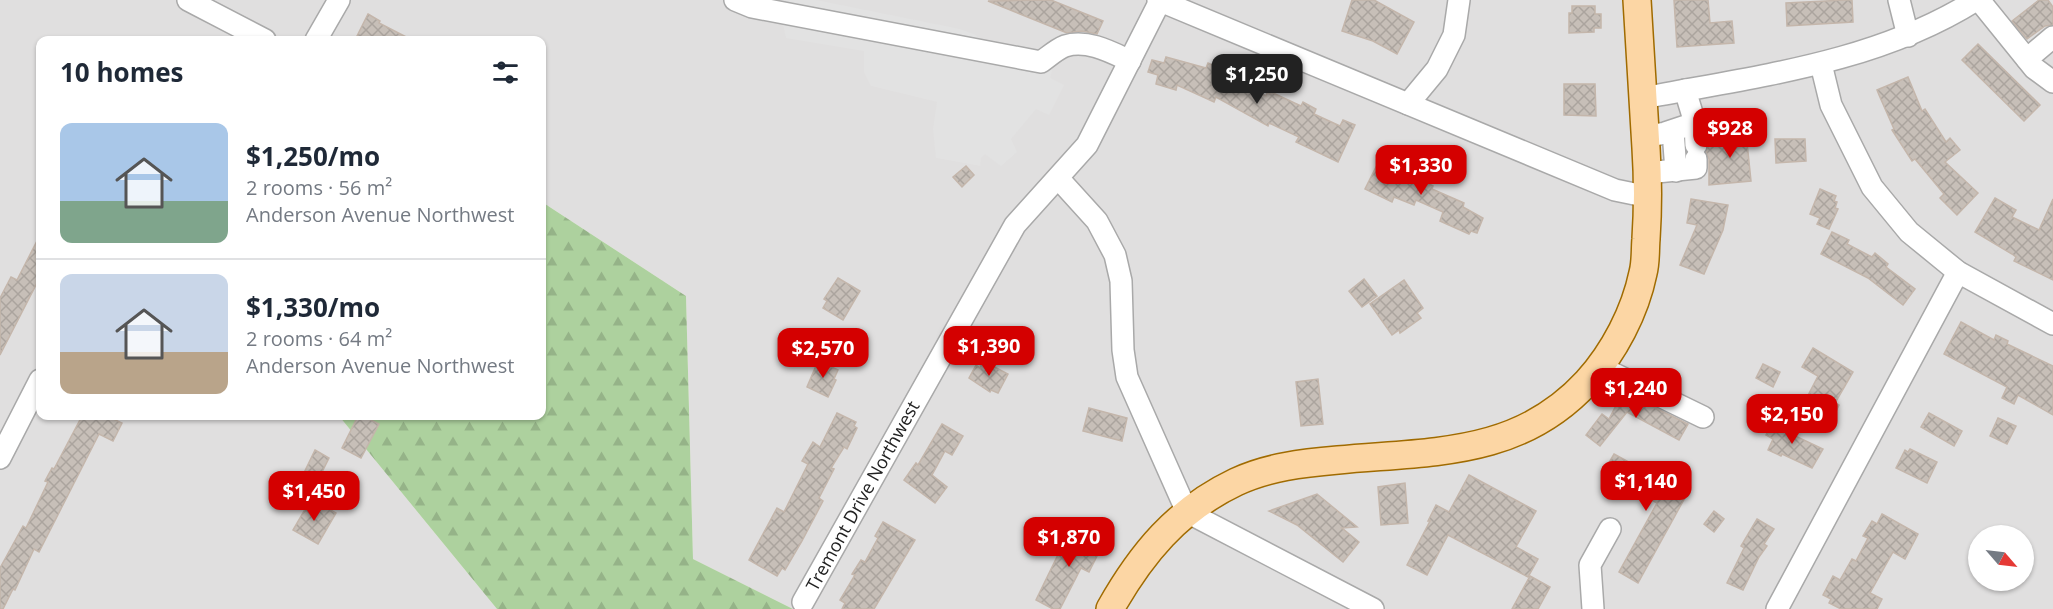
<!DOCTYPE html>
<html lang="en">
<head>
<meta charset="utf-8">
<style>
	body { margin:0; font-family:"Open Sans",sans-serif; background:#f2f2f3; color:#1f2937; height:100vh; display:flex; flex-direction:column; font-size:22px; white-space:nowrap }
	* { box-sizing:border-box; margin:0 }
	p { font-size:20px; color:#747a83 }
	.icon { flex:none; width:33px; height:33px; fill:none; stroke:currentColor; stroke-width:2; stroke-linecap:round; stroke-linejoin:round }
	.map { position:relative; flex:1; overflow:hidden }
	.details { position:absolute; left:36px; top:36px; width:510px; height:384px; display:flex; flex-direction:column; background:#fff; border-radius:12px; box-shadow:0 2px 4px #0004 }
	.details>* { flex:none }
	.needle { width:39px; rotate:118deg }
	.fabs { position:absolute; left:1968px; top:525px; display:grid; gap:12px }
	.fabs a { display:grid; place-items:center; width:66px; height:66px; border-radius:50%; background:#fff; box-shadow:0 2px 4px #0004; font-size:30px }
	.price { position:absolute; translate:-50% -51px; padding:0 14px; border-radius:12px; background:#d40000; color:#fff; font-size:20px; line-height:39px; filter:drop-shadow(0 2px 3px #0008) }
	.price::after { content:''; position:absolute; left:50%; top:36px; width:18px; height:14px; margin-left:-9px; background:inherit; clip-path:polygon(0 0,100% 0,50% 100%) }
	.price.selected { background:#222; color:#fff }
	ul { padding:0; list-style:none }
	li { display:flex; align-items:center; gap:18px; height:150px; padding:0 24px }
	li+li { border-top:2px solid #e0e1e3 }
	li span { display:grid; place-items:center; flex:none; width:168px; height:120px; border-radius:12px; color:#555 }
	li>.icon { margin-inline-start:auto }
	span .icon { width:72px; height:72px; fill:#fffc; stroke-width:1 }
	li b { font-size:26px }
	h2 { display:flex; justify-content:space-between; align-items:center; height:72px; padding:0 24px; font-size:26px }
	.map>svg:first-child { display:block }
</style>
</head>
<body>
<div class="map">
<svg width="2053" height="609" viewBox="0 0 2053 609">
	<defs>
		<pattern id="forest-firs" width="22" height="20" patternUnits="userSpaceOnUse" patternTransform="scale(1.5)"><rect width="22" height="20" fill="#add19e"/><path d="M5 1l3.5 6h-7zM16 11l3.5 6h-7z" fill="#95b388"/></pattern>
		<pattern id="building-cross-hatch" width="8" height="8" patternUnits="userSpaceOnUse" patternTransform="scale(1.5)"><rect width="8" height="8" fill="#c7bfb8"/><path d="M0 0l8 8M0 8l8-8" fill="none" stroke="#aba49e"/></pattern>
	</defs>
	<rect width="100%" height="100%" fill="#f2efe9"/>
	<path fill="#e0dfdf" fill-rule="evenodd" d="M0 0H2053V609H793L693 559 686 296 542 202V40H40V416H339L497 609H0ZM1978 536H2024V580H1978Z"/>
	<polygon fill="url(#forest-firs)" points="542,202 686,296 693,559 793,609 497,609 339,416 542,416"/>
	<polygon fill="#e2e2e2" points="786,0 816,0 960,29 976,35 981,44 1053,66 1050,78 1064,85 1049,115 1036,109 1011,139 1017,152 1001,166 985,154 981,158 980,166 936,158 933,129 937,102 871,86 864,72 864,51 786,38 782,20"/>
	<g fill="url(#building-cross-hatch)" stroke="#c4b6ab" stroke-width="1.5">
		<polygon points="1051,0 1103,21 1097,34 1082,31 1067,33 988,1"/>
		<polygon points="1352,0 1374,0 1414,22 1397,54 1373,41 1342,31"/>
		<polygon points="1674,0 1708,0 1710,23 1732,21 1734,43 1677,47"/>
		<polygon points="1845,0 1852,0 1853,22 1787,26 1786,3"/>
		<polygon points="2039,0 2048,0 2053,7 2053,25 2045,26 2027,39 2012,21"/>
		<polygon points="1572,6 1595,6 1595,14 1601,14 1601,28 1594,28 1594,32 1569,33 1569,13 1572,13"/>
		<polygon points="368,14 380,21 379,23 412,40 355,40"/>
		<polygon points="1978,44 2040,105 2024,121 1962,60"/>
		<polygon points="1166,57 1206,68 1208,63 1221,69 1219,72 1266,96 1267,93 1270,94 1271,92 1301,106 1303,102 1316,109 1314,114 1340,126 1343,120 1355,125 1338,162 1296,142 1299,137 1269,123 1268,126 1216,97 1214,102 1177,85 1176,90 1156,84 1158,75 1148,72 1152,60 1164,63"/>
		<polygon points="1908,77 1922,111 1925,109 1946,142 1950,138 1960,150 1945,162 1978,193 1957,215 1940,198 1944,194 1915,159 1912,161 1892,130 1894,129 1879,95 1877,90"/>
		<polygon points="1564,84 1595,84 1596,116 1564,115"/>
		<polygon points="1745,123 1751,181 1709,185 1709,159 1706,152 1709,143 1731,141 1730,132 1734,124"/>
		<polygon points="1775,139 1805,139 1806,161 1776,163"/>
		<polygon points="1380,159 1433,186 1432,189 1464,203 1463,207 1483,218 1477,233 1471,231 1469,234 1440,221 1443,212 1416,200 1414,205 1394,197 1392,202 1365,189"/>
		<polygon points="966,166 974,175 962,187 953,177"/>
		<polygon points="1820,189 1836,196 1834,201 1837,202 1835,208 1838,209 1829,229 1817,224 1820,218 1810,214"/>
		<polygon points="1995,198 2016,210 2012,217 2039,230 2053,199 2053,280 2014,261 2016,257 2012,254 1975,232"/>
		<polygon points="1691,199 1728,205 1723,230 1704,274 1680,265 1697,225 1687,223"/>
		<polygon points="1832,232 1849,240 1847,244 1872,257 1875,253 1888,264 1886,267 1915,289 1903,305 1868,278 1821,254"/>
		<polygon points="40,235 40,277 0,355 0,298 11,277 17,280"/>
		<polygon points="838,278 860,291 843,320 823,308 827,301 824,299"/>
		<polygon points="1364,279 1377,296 1362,307 1349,291"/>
		<polygon points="1404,280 1423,308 1417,313 1421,318 1400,333 1399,330 1392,335 1370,304"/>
		<polygon points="1961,322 1994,340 1996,335 2008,341 2007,344 2053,366 2053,415 2018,395 2014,404 2002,398 2007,387 1944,354"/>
		<polygon points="1813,348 1853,372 1835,403 1839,405 1830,424 1801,409 1818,376 1802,367"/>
		<polygon points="818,361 838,370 834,379 836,380 828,397 807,387"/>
		<polygon points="983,361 1008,374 998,393 991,390 990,392 969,378 976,365 980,368"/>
		<polygon points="1763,364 1780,372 1773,387 1756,378"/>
		<polygon points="1318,379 1323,424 1301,426 1296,382"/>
		<polygon points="1623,392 1688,424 1679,440 1627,412 1600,446 1586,435 1602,414 1609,419"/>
		<polygon points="1089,408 1127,418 1122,441 1083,431"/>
		<polygon points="837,413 856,422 854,426 857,428 847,449 844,447 831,468 834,469 819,498 823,501 802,541 785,570 782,568 777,576 749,560 777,508 784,512 808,464 802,461 813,442 820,447"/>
		<polygon points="1929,413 1962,431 1954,446 1921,427"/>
		<polygon points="82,416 107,416 122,423 113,441 99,434 39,552 34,549 15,590 13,589 3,609 0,609 0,568 23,526 26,528 48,482 45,481 52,468 54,469"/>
		<polygon points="358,416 363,416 379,424 361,458 342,448"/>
		<polygon points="1998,418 2016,426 2007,444 1990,436"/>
		<polygon points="1774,420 1794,429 1791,434 1823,449 1812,468 1782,454 1781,456 1768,450 1773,439 1766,435"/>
		<polygon points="942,424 963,436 952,455 945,451 932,475 947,487 935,503 904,480 916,463 918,465"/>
		<polygon points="1910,449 1937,462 1927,483 1896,468 1905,450 1908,452"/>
		<polygon points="315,450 329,458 316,484 302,477"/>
		<polygon points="1614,454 1687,494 1638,583 1619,572 1657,503 1603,473"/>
		<polygon points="1469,475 1536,511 1516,547 1538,559 1528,577 1448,535 1427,575 1407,565 1430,521 1428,521 1436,505 1449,512"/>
		<polygon points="1405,483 1408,523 1381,525 1378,487"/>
		<polygon points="1317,494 1357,527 1342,528 1359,542 1343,562 1297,525 1269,511"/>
		<polygon points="311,499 336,513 318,544 293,530"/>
		<polygon points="1714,511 1724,519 1714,532 1704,524"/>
		<polygon points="1882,514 1918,534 1905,559 1893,552 1870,593 1882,599 1877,609 1841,609 1829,603 1831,599 1823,595 1833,576 1840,580 1852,559 1856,561 1868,538 1863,536 1872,521 1877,524"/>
		<polygon points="1757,519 1774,529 1764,544 1767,546 1759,557 1743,590 1727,583 1744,548 1741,546"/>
		<polygon points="883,522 915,540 874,609 842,609 845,603 840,600 855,575 852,574 861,560 865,562 878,538 875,536"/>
		<polygon points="1071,528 1103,544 1089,572 1081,568 1060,609 1053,609 1036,600"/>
		<polygon points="1530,576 1550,587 1538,609 1512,609"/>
	</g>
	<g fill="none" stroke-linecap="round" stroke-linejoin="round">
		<g stroke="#a9a9a9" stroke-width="24">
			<g id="minor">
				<polyline points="188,0 265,40"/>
				<path d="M735 0 752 7 1041 62C1048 57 1057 49 1065 46 1087 39 1111 52 1130 61"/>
				<polyline points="1158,0 1615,190 1649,197"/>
				<polyline points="1899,0 1908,36"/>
				<polyline points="1979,0 2034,68 2053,82"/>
				<polyline points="316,40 339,0"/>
				<polyline points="2027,59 2053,37"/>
				<polyline points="1821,64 1831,105 1872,187 1909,232 1958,272 2053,324"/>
				<polyline points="1685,90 1695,123 1696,145"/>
				<path d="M1643 98C1757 76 1876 63 1976 0"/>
				<polyline points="1408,104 1437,69 1454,35 1459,0"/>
				<polyline points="1673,131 1676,171"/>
				<polyline points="1645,137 1665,133 1695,123 1722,122"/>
				<polyline points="1647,173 1696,168 1696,159"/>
				<polyline points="1058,178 1097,221 1115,255 1121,281 1123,350 1127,377 1187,512 1373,609"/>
				<polyline points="1600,367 1703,417"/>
				<polyline points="0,458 40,380"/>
				<polyline points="803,602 1015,225 1087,145 1160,1"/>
				<polyline points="1593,609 1590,565 1610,529"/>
				<polyline points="1777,609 1958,272"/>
			</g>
		</g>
		<g stroke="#a06b00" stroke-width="30">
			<path id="major" d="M1110 609C1141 554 1177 510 1236 482 1268 467 1303 463 1338 460 1431 451 1518 457 1587 382 1614 352 1635 312 1643 273 1646 262 1645 250 1646 239 1648 209 1648 179 1646 148 1643 99 1640 49 1637 0"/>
		</g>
		<use href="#minor" stroke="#fff" stroke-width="21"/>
		<use href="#major" stroke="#fcd6a4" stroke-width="27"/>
	</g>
	<g text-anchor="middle" stroke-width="5" stroke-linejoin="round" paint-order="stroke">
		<g font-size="18" fill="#222" stroke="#fff">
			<text transform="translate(863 496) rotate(-61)" y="6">Tremont Drive Northwest</text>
		</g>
	</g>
</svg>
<div class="fabs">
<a><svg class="needle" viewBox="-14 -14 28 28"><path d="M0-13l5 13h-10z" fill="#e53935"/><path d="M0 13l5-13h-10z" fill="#747a83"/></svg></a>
</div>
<b class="price selected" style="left:1257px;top:105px">$1,250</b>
<b class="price" style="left:1730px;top:159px">$928</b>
<b class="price" style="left:1421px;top:196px">$1,330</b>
<b class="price" style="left:989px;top:377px">$1,390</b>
<b class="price" style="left:823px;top:379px">$2,570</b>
<b class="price" style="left:1636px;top:419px">$1,240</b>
<b class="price" style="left:1792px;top:445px">$2,150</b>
<b class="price" style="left:1646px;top:512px">$1,140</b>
<b class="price" style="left:314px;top:522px">$1,450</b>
<b class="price" style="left:1069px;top:568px">$1,870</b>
<section class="details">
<h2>10 homes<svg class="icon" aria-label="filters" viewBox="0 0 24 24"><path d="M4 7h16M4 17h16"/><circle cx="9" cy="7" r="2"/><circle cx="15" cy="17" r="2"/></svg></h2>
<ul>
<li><span style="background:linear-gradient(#a9c7e8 65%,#7fa58c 0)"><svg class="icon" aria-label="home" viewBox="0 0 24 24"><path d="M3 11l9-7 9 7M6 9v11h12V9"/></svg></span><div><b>$1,250/mo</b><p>2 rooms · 56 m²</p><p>Anderson Avenue Northwest</p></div></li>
<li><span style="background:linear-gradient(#c9d6e8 65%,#b9a48a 0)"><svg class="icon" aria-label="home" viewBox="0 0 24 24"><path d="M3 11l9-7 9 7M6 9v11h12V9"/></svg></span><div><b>$1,330/mo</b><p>2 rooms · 64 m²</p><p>Anderson Avenue Northwest</p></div></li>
</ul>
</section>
</div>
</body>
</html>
